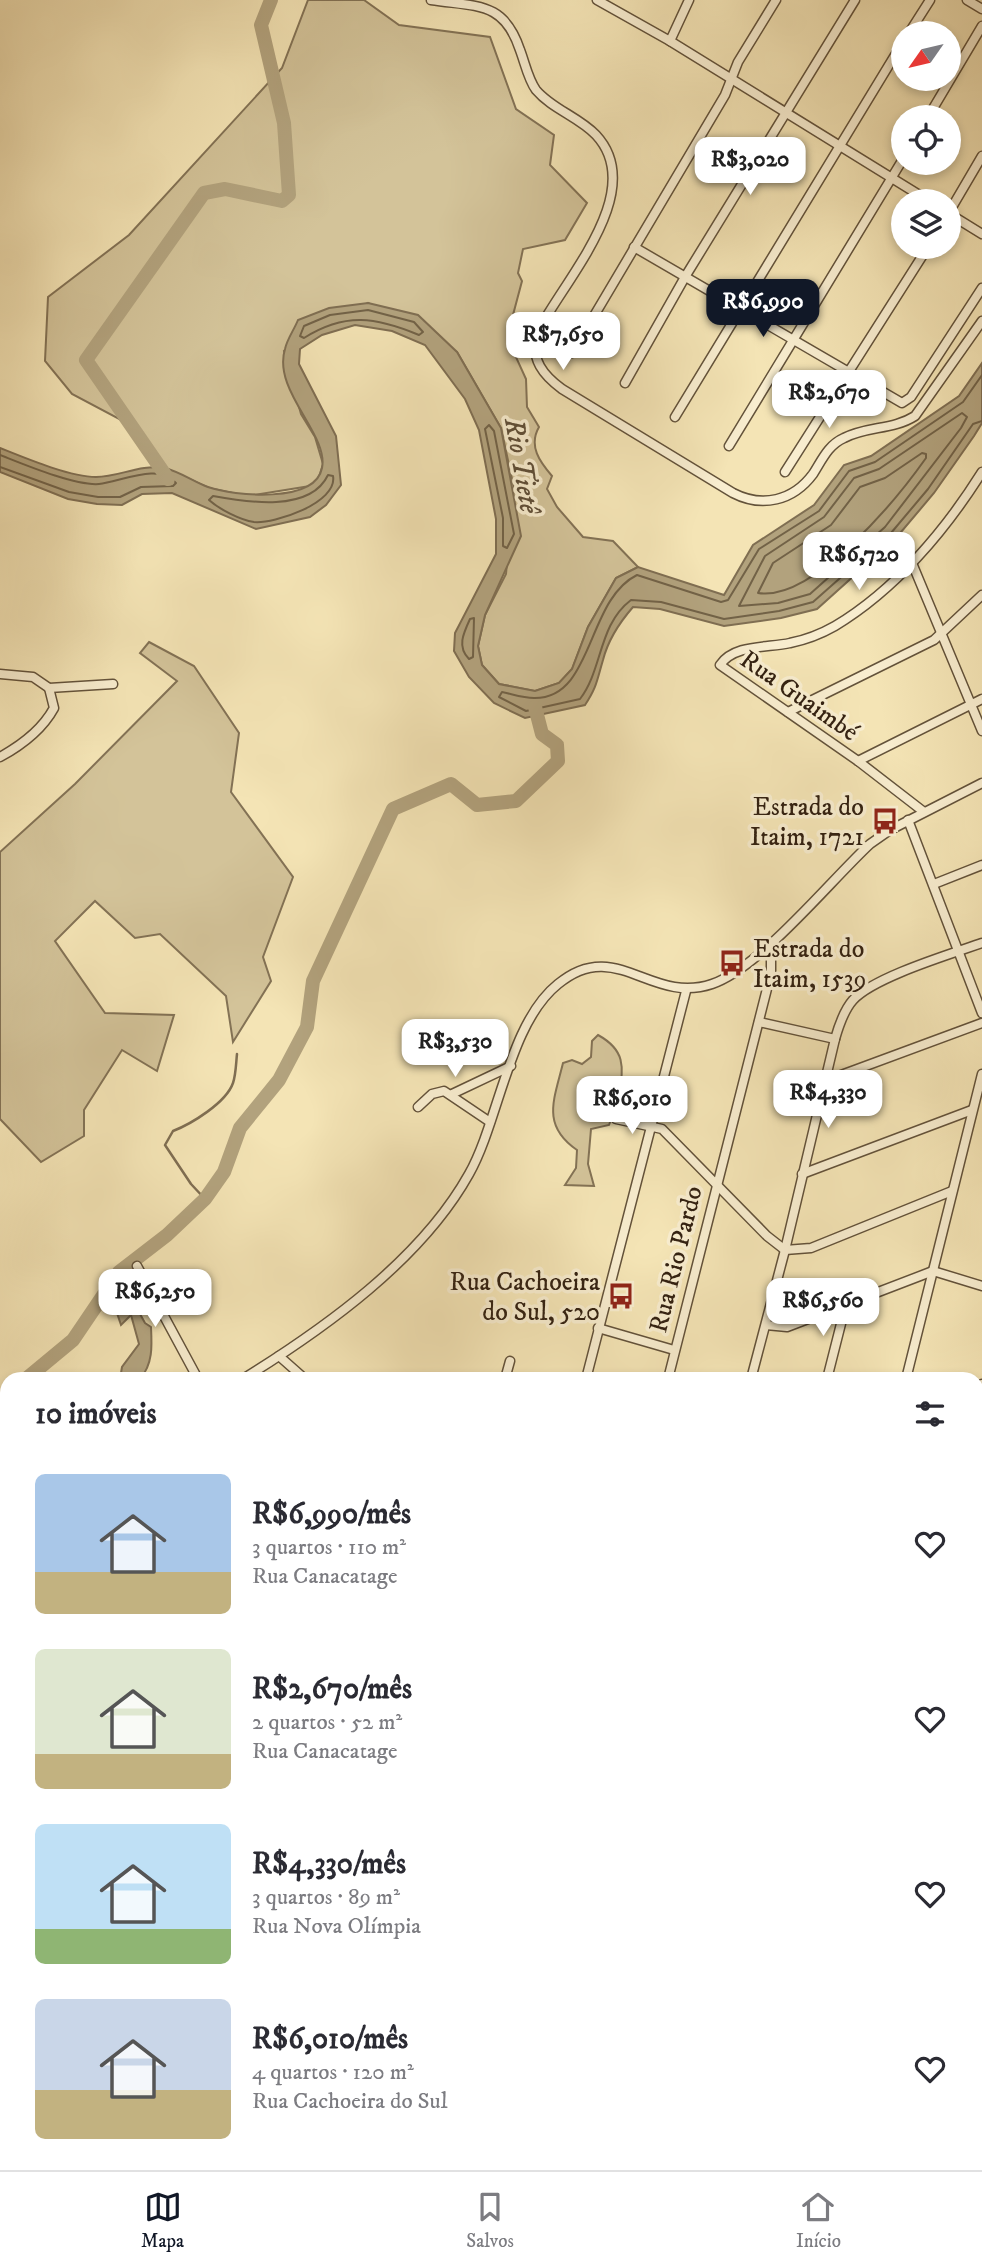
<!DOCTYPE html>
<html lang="pt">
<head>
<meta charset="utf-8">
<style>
	body { margin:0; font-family:"IM FELL DW Pica",serif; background:#f2f2f3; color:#2b2b33; height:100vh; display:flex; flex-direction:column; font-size:26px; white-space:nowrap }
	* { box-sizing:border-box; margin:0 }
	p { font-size:23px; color:#7c7c81 }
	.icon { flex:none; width:38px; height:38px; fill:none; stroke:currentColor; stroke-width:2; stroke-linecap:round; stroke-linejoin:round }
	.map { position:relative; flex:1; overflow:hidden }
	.drawer { position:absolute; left:0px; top:1372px; width:984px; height:798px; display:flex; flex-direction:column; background:#fff; border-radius:21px 21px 0 0; box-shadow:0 4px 10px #0003 }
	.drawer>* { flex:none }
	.needle { width:46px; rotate:236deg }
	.controls { position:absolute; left:891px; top:21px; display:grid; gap:14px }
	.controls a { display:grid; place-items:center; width:70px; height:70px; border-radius:50%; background:#fff; box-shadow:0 4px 10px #0003; font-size:35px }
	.price { position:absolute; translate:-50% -60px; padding:0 16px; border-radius:14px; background:#fff; color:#222; font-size:23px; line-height:46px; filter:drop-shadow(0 2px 4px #0008) }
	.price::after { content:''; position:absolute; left:50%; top:42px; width:21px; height:16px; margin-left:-10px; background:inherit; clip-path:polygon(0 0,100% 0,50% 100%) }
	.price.selected { background:#111827; color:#fff }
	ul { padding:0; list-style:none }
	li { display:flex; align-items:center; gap:21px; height:175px; padding:0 35px }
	li span { display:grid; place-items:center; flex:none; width:196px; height:140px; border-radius:10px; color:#555 }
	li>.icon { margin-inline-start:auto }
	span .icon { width:84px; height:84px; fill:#fffc; stroke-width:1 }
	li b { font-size:30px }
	h2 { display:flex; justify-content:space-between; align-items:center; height:84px; padding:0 35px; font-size:30px }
	.tabs { display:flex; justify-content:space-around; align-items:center; height:98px; border-top:2px solid #e1e1e2; background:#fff; font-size:19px; color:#7c7c81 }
	.tabs a { display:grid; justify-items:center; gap:4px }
	.tabs .selected { color:#111827 }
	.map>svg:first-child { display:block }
</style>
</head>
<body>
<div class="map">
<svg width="982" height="2170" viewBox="0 0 982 2170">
	<rect width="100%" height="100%" fill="#f4e4b5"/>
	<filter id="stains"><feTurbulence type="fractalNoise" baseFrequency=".00286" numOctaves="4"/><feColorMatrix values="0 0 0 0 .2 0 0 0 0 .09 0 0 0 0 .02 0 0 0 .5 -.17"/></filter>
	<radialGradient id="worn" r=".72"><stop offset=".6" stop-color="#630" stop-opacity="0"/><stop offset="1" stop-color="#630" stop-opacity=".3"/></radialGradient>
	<g fill="#d3c399" stroke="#837255" stroke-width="2">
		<path d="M308 0H364L399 25 490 37 516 109 554 135 550 165 587 203 565 240 523 249 518 273 522 281 509 330 515 355 526 379 527 407 539 427C528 446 540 462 552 476L547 489 557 507 583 537 613 541 638 567 616 578 588 627 572 669 559 683 535 691 499 684 482 665 478 646 485 615 506 574 514 488 501 428 457 352 368 303 284 351 301 414 315 437 323 464 319 477 310 486 247 496 209 488 165 468 127 423 72 394 45 361 48 297 129 235 282 68Z"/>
		<polygon points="149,642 194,666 239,733 231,792 293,877 263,957 271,981 233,1042 226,996 160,934 135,938 95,901 55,941 105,1013 174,1015 157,1071 122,1050 84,1110 84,1136 41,1162 0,1119 0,852 75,784 177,681 140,653"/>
		<path d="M598 1035C627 1051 623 1068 619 1097H612L606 1084 595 1088C593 1103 606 1104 613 1114L609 1125 591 1129 588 1164 594 1186 565 1185 576 1168 577 1150C541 1125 554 1100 563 1063L572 1060 582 1064 591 1057 592 1041Z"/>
	</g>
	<g fill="#b2a27d" stroke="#7f6e52" stroke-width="2">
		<path d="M368 303 418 315 457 352 501 428 521 536 485 615 478 646 482 665 499 684 535 691 559 683 572 669 588 627 616 578 638 567 724 595 753 545 814 505 844 465 871 456 959 396 982 363V423L974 436 934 493 896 538 817 609 781 618 724 626 660 609 633 607C620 622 608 640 603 660 597 680 597 687 585 705L525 718 494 703 469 677 454 651 455 633 496 554V519L479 430 465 399 425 345 392 331 355 325 322 335 300 349 299 364 336 436 341 485 326 505 310 517 256 529 172 493 142 494 122 505 97 504 68 499 0 472V448C25 458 70 477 96 477 119 477 140 464 164 468 179 471 194 482 208 487 234 496 315 504 322 468 329 434 272 391 285 349 287 339 294 330 298 320L329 308Z"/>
		<path d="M128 1303H134L145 1323 151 1327C152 1346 153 1364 140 1379H120L122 1367 139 1344 131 1315 121 1325 117 1313Z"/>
	</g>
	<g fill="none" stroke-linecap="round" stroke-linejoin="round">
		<g stroke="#726247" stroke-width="2">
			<path d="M368 310 414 322 423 332 419 335C376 317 345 312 304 338L300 336 304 326 330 315Z"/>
			<path d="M982 375 963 402 875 462 849 471 819 511 759 549 728 600 721 602 637 575C586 600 594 699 534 698 523 698 512 694 502 692L499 697 526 711 580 699C603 669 598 625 631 600L661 602 724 619 779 611 813 602 891 533 928 489 973 424 982 421"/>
			<polygon points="962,413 967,417 961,428 885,527 810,594 778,603 739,606 765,556 824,517 854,478 879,469"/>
			<polygon points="489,425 494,431 514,534 507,548 503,546 503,518 485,429"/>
			<path d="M922 453 926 454V458C897 499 813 602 758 593L773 563 831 525 860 487 885 478Z"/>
			<path d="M0 455C23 464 75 486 99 484 120 482 160 462 176 483L173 486 141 487 120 497H98L69 492 0 467"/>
			<path d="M328 475 333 476C338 503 274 524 254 522 240 520 219 509 209 500L213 496C246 502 310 513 328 475Z"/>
			<path d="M474 618 473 657 469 659C457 647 463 634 470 619Z"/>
		</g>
		<path stroke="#7f6e52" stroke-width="2.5" d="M205 1199 191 1184 165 1145 173 1131C191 1124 226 1103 233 1083 236 1074 236 1063 237 1054"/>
		<g stroke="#b2a27d" stroke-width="14">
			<polyline points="168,479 86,360 204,193 225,189 282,201 289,195 284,123 261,25 271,0"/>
			<polyline points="26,1379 73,1340 119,1272 167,1235 205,1199 224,1172 240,1128 279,1080 307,1027 313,981 393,809 451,784 477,805 516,801 558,761 557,745 542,734 535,707"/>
			<polyline points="0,1404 7,1397"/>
		</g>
		<g stroke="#63523a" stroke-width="11">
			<g id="minor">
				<path d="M431 0C477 7 504 1 520 50 525 63 528 79 536 90 552 109 579 117 596 135 649 192 562 282 536 335 531 360 543 375 562 389L733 493C762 508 793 501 813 474 822 460 828 445 844 438 867 426 893 430 915 416L982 321"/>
				<polyline points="597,0 670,41 929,201"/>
				<polyline points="967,0 982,9"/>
				<polyline points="909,33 930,0"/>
				<polyline points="670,41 689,0"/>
				<polyline points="928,117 982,26"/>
				<polyline points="948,213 982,234"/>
				<polyline points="948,214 982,156"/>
				<polyline points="634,247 902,403 911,397 982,288"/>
				<polyline points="572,353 725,95 738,62 776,0"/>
				<polyline points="625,383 685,277 855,0"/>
				<polyline points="675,417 903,42"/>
				<polyline points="729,446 903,159"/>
				<polyline points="785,472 928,247"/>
				<polyline points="912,563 982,731"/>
				<polyline points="0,674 33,677 49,688 113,684"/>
				<polyline points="788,712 934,640 982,595"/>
				<path d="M0 757C22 745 42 730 54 708L49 688"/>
				<polyline points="858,761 982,699"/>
				<path d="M924 812 858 761 720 665C734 644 768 648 790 643 805 640 821 634 835 626 895 590 945 531 982 472"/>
				<polyline points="908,820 982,1013"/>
				<polyline points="934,884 982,865"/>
				<polyline points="759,1022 835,1039"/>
				<polyline points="825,1081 982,1023"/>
				<polyline points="452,1094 511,1066"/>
				<polyline points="418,1107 432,1094 444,1091 490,1122"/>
				<polyline points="616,1119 662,1129 767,1236 785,1250 811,1248 952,1191"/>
				<polyline points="802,1174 972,1110"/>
				<polyline points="137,1266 198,1379"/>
				<polyline points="766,1325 787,1327 933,1271 982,1286"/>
				<polyline points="598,1328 674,1350"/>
				<polyline points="279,1356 305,1379"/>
				<path d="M243 1379C325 1328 421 1260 469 1174 499 1121 509 1023 558 984 616 936 650 1005 712 984 760 968 830 881 870 844L890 830 982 783"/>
				<polyline points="505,1379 510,1361"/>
				<polyline points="586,1379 686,991"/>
				<polyline points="668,1379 771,973 771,959 766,948"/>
				<path d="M751 1379 785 1250 835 1039C839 1025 844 1010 853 1000 874 977 951 954 982 943"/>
				<polyline points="827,1379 846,1304"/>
				<polyline points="906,1379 982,1074"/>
				<polyline points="976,1407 982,1384"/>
				<polyline points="976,1488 982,1490"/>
				<polyline points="0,1594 7,1586"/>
				<polyline points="976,1655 982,1652"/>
				<polyline points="976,1751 982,1744"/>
				<polyline points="0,1771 7,1774"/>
				<polyline points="976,1808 982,1802"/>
				<polyline points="0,1816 7,1819"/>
				<polyline points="976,1829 982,1835"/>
				<polyline points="0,1863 7,1867"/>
				<polyline points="0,1915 7,1918"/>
				<polyline points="976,1920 982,1915"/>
				<polyline points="0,1993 7,1995"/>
				<polyline points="976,2063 982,2069"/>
				<polyline points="0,2095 7,2090"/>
				<polyline points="340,2163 342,2170"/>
				<polyline points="523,2163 528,2170"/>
				<polyline points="11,2170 35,2163"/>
				<polyline points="288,2170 312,2163"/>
				<polyline points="397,2170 399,2163"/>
				<polyline points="541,2170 550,2164 562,2170"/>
			</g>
		</g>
		<g stroke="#332111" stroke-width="16">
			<g id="highway">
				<polyline points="0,1630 7,1636"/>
				<polyline points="0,1668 7,1673"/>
				<polyline points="648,2163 657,2170"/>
				<polyline points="699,2163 708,2170"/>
				<polyline points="719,2163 728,2170"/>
			</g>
		</g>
		<use href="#minor" stroke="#f8edcf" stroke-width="8"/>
		<use href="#highway" stroke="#f4e4b5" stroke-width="12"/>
	</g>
	<defs>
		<g id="bus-bare" transform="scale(2.1)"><path d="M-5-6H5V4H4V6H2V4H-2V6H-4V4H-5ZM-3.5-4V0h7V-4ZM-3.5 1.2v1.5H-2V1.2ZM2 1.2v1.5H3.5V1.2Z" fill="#8f2418" stroke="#f8edcf" stroke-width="2.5" paint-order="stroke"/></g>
	</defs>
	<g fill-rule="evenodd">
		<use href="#bus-bare" x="885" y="821"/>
		<use href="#bus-bare" x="732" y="963"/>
		<use href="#bus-bare" x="621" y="1296"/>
	</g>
	<g text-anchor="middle" stroke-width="7" stroke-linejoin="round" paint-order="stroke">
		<g font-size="26" fill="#332111" stroke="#f8edcf">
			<text transform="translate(800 695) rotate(35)" y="9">Rua Guaimbé</text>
			<text transform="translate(675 1259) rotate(-76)" y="9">Rua Rio Pardo</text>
		</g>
		<g font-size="26" fill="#332111" stroke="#f8edcf" text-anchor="end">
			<text x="864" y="815">Estrada do<tspan x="864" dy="30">Itaim, 1721</tspan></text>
			<text x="753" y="957" text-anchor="start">Estrada do<tspan x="753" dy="30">Itaim, 1539</tspan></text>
			<text x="600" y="1290">Rua Cachoeira<tspan x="600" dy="30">do Sul, 520</tspan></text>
		</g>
		<g font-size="28" font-style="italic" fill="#5f4e37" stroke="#f8edcf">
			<text transform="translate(523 465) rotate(80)" y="10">Rio Tietê</text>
		</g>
	</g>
	<rect width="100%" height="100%" filter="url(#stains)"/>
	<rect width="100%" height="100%" fill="url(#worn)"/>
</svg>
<div class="controls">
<a><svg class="needle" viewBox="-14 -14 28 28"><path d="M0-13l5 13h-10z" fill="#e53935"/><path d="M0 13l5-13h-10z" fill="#7c7c81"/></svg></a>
<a><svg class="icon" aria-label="locate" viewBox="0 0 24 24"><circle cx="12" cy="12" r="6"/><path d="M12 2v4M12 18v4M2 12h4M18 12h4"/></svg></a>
<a><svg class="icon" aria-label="layers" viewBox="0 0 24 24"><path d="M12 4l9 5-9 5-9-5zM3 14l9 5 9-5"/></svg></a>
</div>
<b class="price" style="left:750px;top:197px">R$3,020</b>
<b class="price selected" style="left:763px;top:339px">R$6,990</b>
<b class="price" style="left:563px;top:372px">R$7,650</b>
<b class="price" style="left:829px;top:430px">R$2,670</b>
<b class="price" style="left:859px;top:592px">R$6,720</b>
<b class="price" style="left:455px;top:1079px">R$3,530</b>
<b class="price" style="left:828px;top:1130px">R$4,330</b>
<b class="price" style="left:632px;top:1136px">R$6,010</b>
<b class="price" style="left:155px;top:1329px">R$6,250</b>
<b class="price" style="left:823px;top:1338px">R$6,560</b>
<section class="drawer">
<h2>10 imóveis<svg class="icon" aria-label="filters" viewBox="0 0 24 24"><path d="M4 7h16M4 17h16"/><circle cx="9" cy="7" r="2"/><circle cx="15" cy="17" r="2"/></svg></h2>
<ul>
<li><span style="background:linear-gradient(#a9c7e8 70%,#c2b280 0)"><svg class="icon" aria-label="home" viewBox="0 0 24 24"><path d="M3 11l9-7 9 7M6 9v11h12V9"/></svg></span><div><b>R$6,990/mês</b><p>3 quartos · 110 m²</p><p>Rua Canacatage</p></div><svg class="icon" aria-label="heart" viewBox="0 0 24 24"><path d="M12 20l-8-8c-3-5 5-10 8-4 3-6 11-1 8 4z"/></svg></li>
<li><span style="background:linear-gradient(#dfe7d0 75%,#c2b280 0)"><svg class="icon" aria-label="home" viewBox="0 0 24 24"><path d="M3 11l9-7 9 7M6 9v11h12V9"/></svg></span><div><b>R$2,670/mês</b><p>2 quartos · 52 m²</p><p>Rua Canacatage</p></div><svg class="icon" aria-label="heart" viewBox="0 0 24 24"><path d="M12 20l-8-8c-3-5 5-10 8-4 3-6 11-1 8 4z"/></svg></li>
<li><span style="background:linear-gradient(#bfe0f5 75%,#8fb573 0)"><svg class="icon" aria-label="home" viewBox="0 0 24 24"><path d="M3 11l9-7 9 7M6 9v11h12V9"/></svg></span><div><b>R$4,330/mês</b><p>3 quartos · 89 m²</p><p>Rua Nova Olímpia</p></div><svg class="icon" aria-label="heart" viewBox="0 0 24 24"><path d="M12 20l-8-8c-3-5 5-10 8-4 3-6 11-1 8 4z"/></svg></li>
<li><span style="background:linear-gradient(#c9d6e8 65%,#c2b280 0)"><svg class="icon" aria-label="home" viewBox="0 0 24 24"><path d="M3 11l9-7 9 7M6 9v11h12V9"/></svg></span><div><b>R$6,010/mês</b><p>4 quartos · 120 m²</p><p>Rua Cachoeira do Sul</p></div><svg class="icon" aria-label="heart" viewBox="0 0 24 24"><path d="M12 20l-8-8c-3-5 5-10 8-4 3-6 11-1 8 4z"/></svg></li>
</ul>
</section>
</div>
<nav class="tabs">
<a class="selected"><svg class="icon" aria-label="map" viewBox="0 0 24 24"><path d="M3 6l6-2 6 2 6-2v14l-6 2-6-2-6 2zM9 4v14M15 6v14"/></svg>Mapa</a>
<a><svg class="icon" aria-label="saved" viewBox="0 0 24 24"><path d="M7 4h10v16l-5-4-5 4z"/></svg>Salvos</a>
<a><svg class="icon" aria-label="home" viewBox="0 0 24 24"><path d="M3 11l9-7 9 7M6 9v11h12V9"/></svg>Início</a>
</nav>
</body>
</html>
